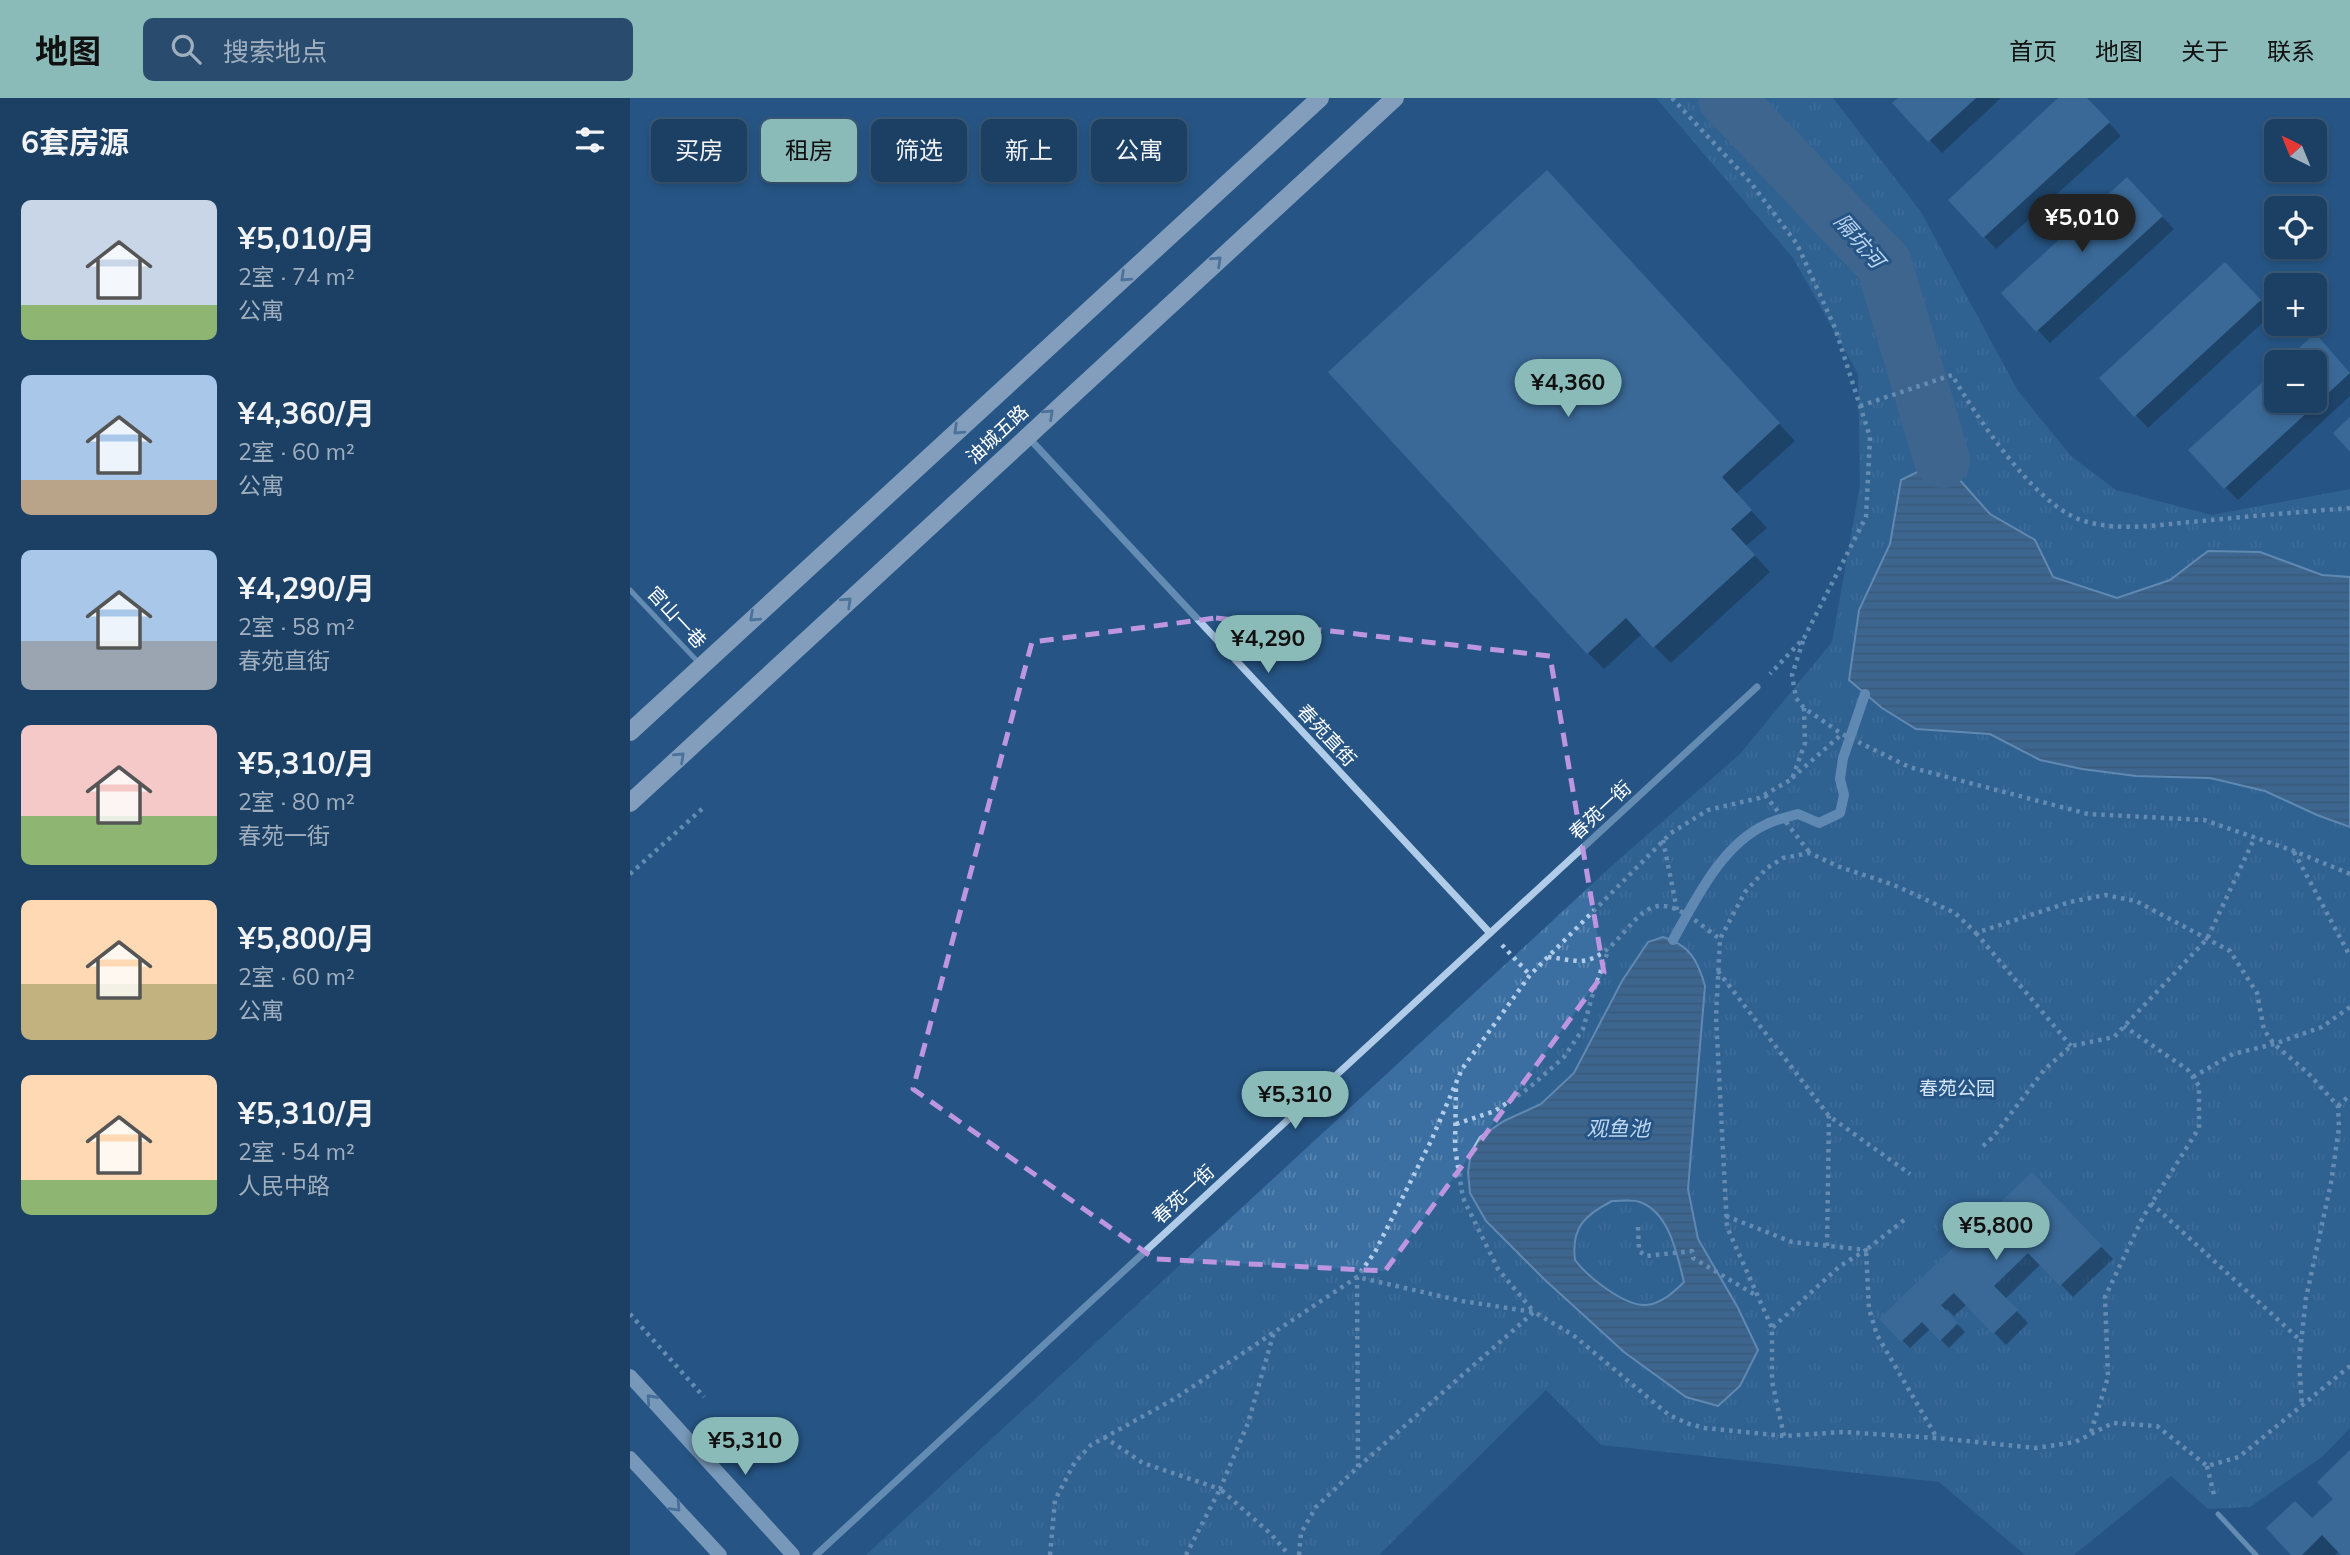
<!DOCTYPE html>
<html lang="zh">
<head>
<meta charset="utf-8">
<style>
	body { margin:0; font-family:Mulish,"Noto Sans SC",sans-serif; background:#294b6d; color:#f1f3f6; height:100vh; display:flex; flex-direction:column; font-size:26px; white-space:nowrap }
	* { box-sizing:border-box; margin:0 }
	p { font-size:23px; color:#a0afbf }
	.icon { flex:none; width:38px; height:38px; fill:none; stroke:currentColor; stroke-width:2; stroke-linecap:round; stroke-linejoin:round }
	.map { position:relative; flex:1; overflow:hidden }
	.panel { display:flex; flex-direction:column; background:#1c4064; width:630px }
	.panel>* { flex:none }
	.guide { position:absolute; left:21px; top:21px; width:665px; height:63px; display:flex; gap:14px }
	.needle { width:46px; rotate:317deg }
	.controls { position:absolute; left:1634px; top:21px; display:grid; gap:14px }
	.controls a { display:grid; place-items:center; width:63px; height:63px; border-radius:10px; background:#1c4064; box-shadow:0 4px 10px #0003,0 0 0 2px #3a5978; font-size:35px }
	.price { position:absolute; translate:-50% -60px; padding:0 16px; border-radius:24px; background:#8bbbb9; color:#111; font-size:23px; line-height:46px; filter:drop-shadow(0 2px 4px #0008) }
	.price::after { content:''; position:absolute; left:50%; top:42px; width:21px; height:16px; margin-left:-10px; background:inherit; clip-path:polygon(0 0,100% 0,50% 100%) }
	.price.current { background:#222; color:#fff }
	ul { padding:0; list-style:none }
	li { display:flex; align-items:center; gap:21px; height:175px; padding:0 21px }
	li span { display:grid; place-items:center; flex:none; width:196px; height:140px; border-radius:10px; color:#555 }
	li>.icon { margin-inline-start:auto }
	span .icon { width:84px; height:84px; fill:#fffc; stroke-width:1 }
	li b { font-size:30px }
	h2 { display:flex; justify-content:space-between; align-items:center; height:84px; padding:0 21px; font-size:30px }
	.pill { padding:0 24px; border-radius:10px; background:#1c4064; box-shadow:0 4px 10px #0003,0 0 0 2px #3a5978; font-size:24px; line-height:63px }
	.pill.current { background:#8bbbb9; color:#111 }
	header { display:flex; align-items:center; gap:42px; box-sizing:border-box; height:98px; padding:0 35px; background:#8bbbb9; color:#111 }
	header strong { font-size:33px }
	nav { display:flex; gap:38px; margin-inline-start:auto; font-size:24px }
	.search { width:490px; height:63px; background:#294b6d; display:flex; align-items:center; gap:18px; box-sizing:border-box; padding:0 24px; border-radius:10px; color:#a0afbf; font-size:26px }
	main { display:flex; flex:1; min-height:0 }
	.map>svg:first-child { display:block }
</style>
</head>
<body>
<header>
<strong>地图</strong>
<div class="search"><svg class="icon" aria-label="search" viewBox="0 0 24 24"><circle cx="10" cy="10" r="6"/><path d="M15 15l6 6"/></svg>搜索地点</div>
<nav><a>首页</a><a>地图</a><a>关于</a><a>联系</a></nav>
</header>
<main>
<section class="panel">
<h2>6套房源<svg class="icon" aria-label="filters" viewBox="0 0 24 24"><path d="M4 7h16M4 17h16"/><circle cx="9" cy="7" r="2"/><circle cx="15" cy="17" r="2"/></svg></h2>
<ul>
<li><span style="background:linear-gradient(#c9d6e8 75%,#8fb573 0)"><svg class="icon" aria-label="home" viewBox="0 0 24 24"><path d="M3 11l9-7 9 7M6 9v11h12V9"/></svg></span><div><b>¥5,010/月</b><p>2室 · 74 m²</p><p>公寓</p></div></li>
<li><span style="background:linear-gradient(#a9c7e8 75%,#b9a48a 0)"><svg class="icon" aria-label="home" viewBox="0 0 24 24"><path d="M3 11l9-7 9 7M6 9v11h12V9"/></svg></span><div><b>¥4,360/月</b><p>2室 · 60 m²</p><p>公寓</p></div></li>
<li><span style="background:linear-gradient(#a9c7e8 65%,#9aa5b1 0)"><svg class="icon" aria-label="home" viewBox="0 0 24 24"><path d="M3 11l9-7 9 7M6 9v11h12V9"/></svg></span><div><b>¥4,290/月</b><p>2室 · 58 m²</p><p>春苑直街</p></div></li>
<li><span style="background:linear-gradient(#f6c9c9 65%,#8fb573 0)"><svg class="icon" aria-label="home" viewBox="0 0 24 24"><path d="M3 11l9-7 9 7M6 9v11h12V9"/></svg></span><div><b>¥5,310/月</b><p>2室 · 80 m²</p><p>春苑一街</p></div></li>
<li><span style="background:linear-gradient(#ffd9b3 60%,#c2b280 0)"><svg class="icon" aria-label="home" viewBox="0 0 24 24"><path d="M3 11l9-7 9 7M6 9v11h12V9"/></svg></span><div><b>¥5,800/月</b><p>2室 · 60 m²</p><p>公寓</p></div></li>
<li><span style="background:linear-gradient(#ffd9b3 75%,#8fb573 0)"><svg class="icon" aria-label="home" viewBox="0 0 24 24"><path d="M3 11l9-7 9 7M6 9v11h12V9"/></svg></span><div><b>¥5,310/月</b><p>2室 · 54 m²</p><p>人民中路</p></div></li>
</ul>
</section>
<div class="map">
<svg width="1720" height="1457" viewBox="0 0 1720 1457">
	<defs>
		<pattern id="park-tufts" width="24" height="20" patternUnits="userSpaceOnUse" patternTransform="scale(1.75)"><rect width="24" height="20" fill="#3b6fa1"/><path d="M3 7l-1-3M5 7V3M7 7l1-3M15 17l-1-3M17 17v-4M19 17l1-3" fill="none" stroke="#5885af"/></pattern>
		<pattern id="water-rules" width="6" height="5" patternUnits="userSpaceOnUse" patternTransform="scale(1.75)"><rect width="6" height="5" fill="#5a799a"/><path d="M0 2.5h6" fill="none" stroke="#536273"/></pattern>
	</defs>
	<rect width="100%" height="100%" fill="#265585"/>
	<polygon fill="url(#park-tufts)" points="1026,0 1203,0 1291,114 1388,293 1441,358 1486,392 1582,417 1720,391 1720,1330 1692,1359 1620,1409 1578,1411 1541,1378 1444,1457 1395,1457 1309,1384 971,1347 916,1292 749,1457 236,1457 986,764 1110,656 1202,544 1230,387 1228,276 1163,160"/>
	<g fill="url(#water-rules)" stroke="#a5c8e8" stroke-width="2" fill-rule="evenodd">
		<polygon points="1312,362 1360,416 1405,442 1423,479 1487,500 1540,482 1578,453 1630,454 1692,477 1720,479 1720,729 1687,717 1635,693 1580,680 1506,678 1452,671 1410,662 1360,636 1286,631 1252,610 1219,582 1229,512 1260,446 1271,382"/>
		<path d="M1033 839C1060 847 1068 863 1075 888L1058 1091 1068 1141 1108 1210 1128 1252 1110 1288 1088 1308 1056 1299 994 1254 914 1181 856 1123 840 1095 838 1074 841 1054 850 1039 874 1023 911 1006 944 975 992 883 1018 844ZM982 1103C991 1103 1002 1101 1010 1104 1040 1115 1047 1157 1054 1184 1044 1194 1031 1206 1016 1207 994 1208 958 1179 945 1162 941 1129 955 1117 982 1103Z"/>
	</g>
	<g fill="#0007">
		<polygon points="1270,0 1371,0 1312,55 1265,5"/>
		<polygon points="1431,0 1456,0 1491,38 1366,151 1320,102"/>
		<polygon points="933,90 1165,343 1106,396 1137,430 1116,448 1140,474 1041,565 1012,536 974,571 958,555"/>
		<polygon points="1509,94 1544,131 1420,245 1373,195"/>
		<polygon points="1608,178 1642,216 1518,330 1471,280"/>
		<polygon points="1685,238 1720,275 1720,298 1608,402 1595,389 1647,303 1685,303 1685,264 1656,264"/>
		<polygon points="1402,1077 1483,1161 1443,1199 1411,1166 1375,1201 1398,1225 1376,1247 1337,1206 1324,1218 1317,1211 1315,1213 1335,1234 1319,1250 1300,1231 1280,1250 1251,1221"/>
		<polygon points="1720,1355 1720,1457 1713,1457 1709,1453 1705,1457 1664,1457 1682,1422 1705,1401"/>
	</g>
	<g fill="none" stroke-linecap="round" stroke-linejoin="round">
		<path stroke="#a5c8e8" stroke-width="10" d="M1043 842C1066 801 1092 746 1137 726 1147 721 1158 719 1168 716L1189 725 1210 715 1214 697 1210 681 1213 660 1235 596"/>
		<polyline stroke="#5a799a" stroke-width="56" points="1096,0 1254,166 1312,362"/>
	</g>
	<g fill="#5281ae">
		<polygon points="1268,0 1346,0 1298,44 1262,5"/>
		<polygon points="1428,0 1457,0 1480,24 1353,140 1318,102"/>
		<polygon points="917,72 1150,325 1092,379 1122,412 1101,431 1125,457 1023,550 996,520 957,556 698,274"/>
		<polygon points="1497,79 1533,118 1406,234 1371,195"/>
		<polygon points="1595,164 1631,202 1504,319 1469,280"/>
		<polygon points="1685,235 1720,275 1594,391 1558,352 1647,271 1647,303 1685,303 1685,264 1654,264"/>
		<polygon points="1720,319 1720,354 1703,335"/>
		<polygon points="1402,1074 1472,1148 1430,1188 1398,1155 1364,1188 1388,1212 1363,1236 1324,1195 1311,1207 1328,1225 1310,1243 1292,1224 1271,1244 1249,1221"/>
		<polygon points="1720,1352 1720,1457 1711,1457 1692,1437 1672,1457 1661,1457 1636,1430 1665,1403 1682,1420 1703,1401 1687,1384"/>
	</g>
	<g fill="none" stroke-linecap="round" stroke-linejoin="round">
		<g stroke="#b0cce8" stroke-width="4.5" stroke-dasharray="3.5 5" stroke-linecap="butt">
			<polyline points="1042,0 1121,85 1167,146 1205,230 1240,339 1236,419 1174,540 1140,576"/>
			<path d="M1230 308 1322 277C1346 318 1404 406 1451 422 1490 435 1531 426 1572 423 1621 418 1671 414 1720 410"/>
			<polyline points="1173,543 1162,577 1166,600 1174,610 1212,636 1279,669 1458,716 1574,722 1664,753 1720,776"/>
			<polyline points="1162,680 1212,636"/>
			<polyline points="1135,697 1180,755"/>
			<polyline points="1033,742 1047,812"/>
			<polyline points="1664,754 1720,858"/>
			<polyline points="0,776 72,711"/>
			<polyline points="1346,835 1441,948"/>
			<polyline points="872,847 900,877"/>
			<path d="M918 859C929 860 940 863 951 863 987 861 1004 804 1034 808 1054 810 1074 830 1090 841"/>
			<polyline points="1088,873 1199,1018 1280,1076"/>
			<polyline points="1563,979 1603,956 1644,946 1692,929 1720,909"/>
			<polyline points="1708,1008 1720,997"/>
			<polyline points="826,1026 865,1013 899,990 934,959 953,931 963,895 978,853"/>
			<polyline points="1353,1048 1363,1039 1414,972 1441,948 1484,939 1577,841 1625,739"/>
			<polyline points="1521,1105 1670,1242"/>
			<polyline points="1096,1118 1162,1144 1236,1152 1210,1168 1142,1230"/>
			<polyline points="1274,1122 1236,1152 1239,1211 1247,1237 1307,1340"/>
			<polyline points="1008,1129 1009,1153 1016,1158 1062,1153 1063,1160 1127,1198"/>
			<polyline points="1197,1148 1199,1018"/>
			<polyline points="0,1216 74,1299"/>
			<polyline points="1461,1334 1478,1279 1475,1199 1513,1119 1569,1030 1569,988 1558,972 1494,928"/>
			<polyline points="1154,1338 1142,1283 1142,1230 1097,1129 1086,919 1090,841 1115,794 1137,770 1153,760 1180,755 1207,768 1264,787 1325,815 1346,835 1440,804 1475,797 1506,803 1600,853 1627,895 1634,932 1644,946 1678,975 1708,1008 1709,1030 1701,1085 1676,1200 1669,1263 1672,1308"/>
			<polyline points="474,1339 513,1365 590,1391 618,1325 644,1234"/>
			<polyline points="1577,1368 1585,1401"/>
			<polyline points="728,1369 727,1179 832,1203 904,1214 943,1237 1039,1317 1059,1326 1075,1330 1154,1338 1213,1334 1307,1340 1406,1350 1445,1344 1483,1325 1527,1328 1577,1368 1609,1359 1720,1268"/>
			<polyline points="420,1457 425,1402 445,1364 461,1347 544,1301 727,1179 745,1154 801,1043 832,971 900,877 1041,735 1078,712 1129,700 1162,681 1175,645 1174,610"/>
			<polyline points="556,1457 590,1391 641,1436 659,1457"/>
			<polyline points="669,1457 671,1435 686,1409 728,1369 904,1214 868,1171 833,1100 825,1050 826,989"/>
		</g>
		<g stroke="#b0cce8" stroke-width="5">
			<polyline points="0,492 70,566"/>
			<polyline points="1588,1416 1626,1457"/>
		</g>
		<g stroke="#b0cce8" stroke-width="7">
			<polyline points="397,338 860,835"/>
			<polyline points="186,1457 1127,589"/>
		</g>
		<g stroke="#dae8f7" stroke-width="14">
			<polyline points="0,1278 163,1457"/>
			<polyline points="0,1360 90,1457"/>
		</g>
		<g stroke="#f2f7fe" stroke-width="18">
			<polyline points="0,634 690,0"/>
			<polyline points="0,705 765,0"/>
		</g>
	</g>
	<defs><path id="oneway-chevron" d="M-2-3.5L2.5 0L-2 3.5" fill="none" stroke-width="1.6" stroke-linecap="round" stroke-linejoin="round" transform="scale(1.75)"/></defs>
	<g stroke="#7896b5">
		<use href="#oneway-chevron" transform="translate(587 163) rotate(-43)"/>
		<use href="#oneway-chevron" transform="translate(495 179) rotate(137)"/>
		<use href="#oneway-chevron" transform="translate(419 316) rotate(-43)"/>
		<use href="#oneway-chevron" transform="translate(328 332) rotate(137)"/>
		<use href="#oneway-chevron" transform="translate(217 504) rotate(-43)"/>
		<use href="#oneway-chevron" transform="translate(124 519) rotate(137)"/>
		<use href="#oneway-chevron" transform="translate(50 659) rotate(-43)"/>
	</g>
	<g stroke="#6e90b3">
		<use href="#oneway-chevron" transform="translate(21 1301) rotate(-132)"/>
		<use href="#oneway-chevron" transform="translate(46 1409) rotate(47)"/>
	</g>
	<path d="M0 0H1720V1457H0ZM586 520 920 558 974 875 755 1173 525 1161 283 991 402 544Z" fill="#265585" fill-opacity=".55" fill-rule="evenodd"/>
	<path fill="none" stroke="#bd96df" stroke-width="5" stroke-dasharray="14 9" stroke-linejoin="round" d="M586 520 920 558 974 875 755 1173 525 1161 283 991 402 544Z"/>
	<g text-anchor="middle" stroke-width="6" stroke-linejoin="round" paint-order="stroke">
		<g font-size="19" fill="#fff" stroke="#265585">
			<text transform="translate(367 336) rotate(-43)" y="7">油城五路</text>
			<text transform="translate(47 519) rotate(47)" y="7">官山一巷</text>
			<text transform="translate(697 637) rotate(47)" y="7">春苑直街</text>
			<text transform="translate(970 712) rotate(-43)" y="7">春苑一街</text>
			<text transform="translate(553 1096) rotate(-43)" y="7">春苑一街</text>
		</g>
		<g font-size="19" fill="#d4e5f6" stroke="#265585">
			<text x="1327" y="997">春苑公园</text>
		</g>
		<g font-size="21" font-style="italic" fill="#bcd6ef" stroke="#265585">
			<text transform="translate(1229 143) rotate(49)" y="7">隔坑河</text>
			<text x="988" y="1038">观鱼池</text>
		</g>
	</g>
</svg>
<div class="controls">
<a><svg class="needle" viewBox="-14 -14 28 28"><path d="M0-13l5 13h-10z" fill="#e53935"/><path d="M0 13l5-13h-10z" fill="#a0afbf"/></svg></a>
<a><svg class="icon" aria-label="locate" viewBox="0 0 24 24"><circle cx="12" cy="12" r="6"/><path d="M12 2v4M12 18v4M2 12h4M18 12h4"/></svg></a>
<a>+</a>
<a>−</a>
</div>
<b class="price current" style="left:1452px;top:156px">¥5,010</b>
<b class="price" style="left:938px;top:321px">¥4,360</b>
<b class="price" style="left:638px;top:577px">¥4,290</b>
<b class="price" style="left:665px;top:1033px">¥5,310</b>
<b class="price" style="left:1366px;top:1164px">¥5,800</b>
<b class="price" style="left:115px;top:1379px">¥5,310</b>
<div class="guide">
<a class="pill">买房</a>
<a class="pill current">租房</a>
<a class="pill">筛选</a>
<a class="pill">新上</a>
<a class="pill">公寓</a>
</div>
</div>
</main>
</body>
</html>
